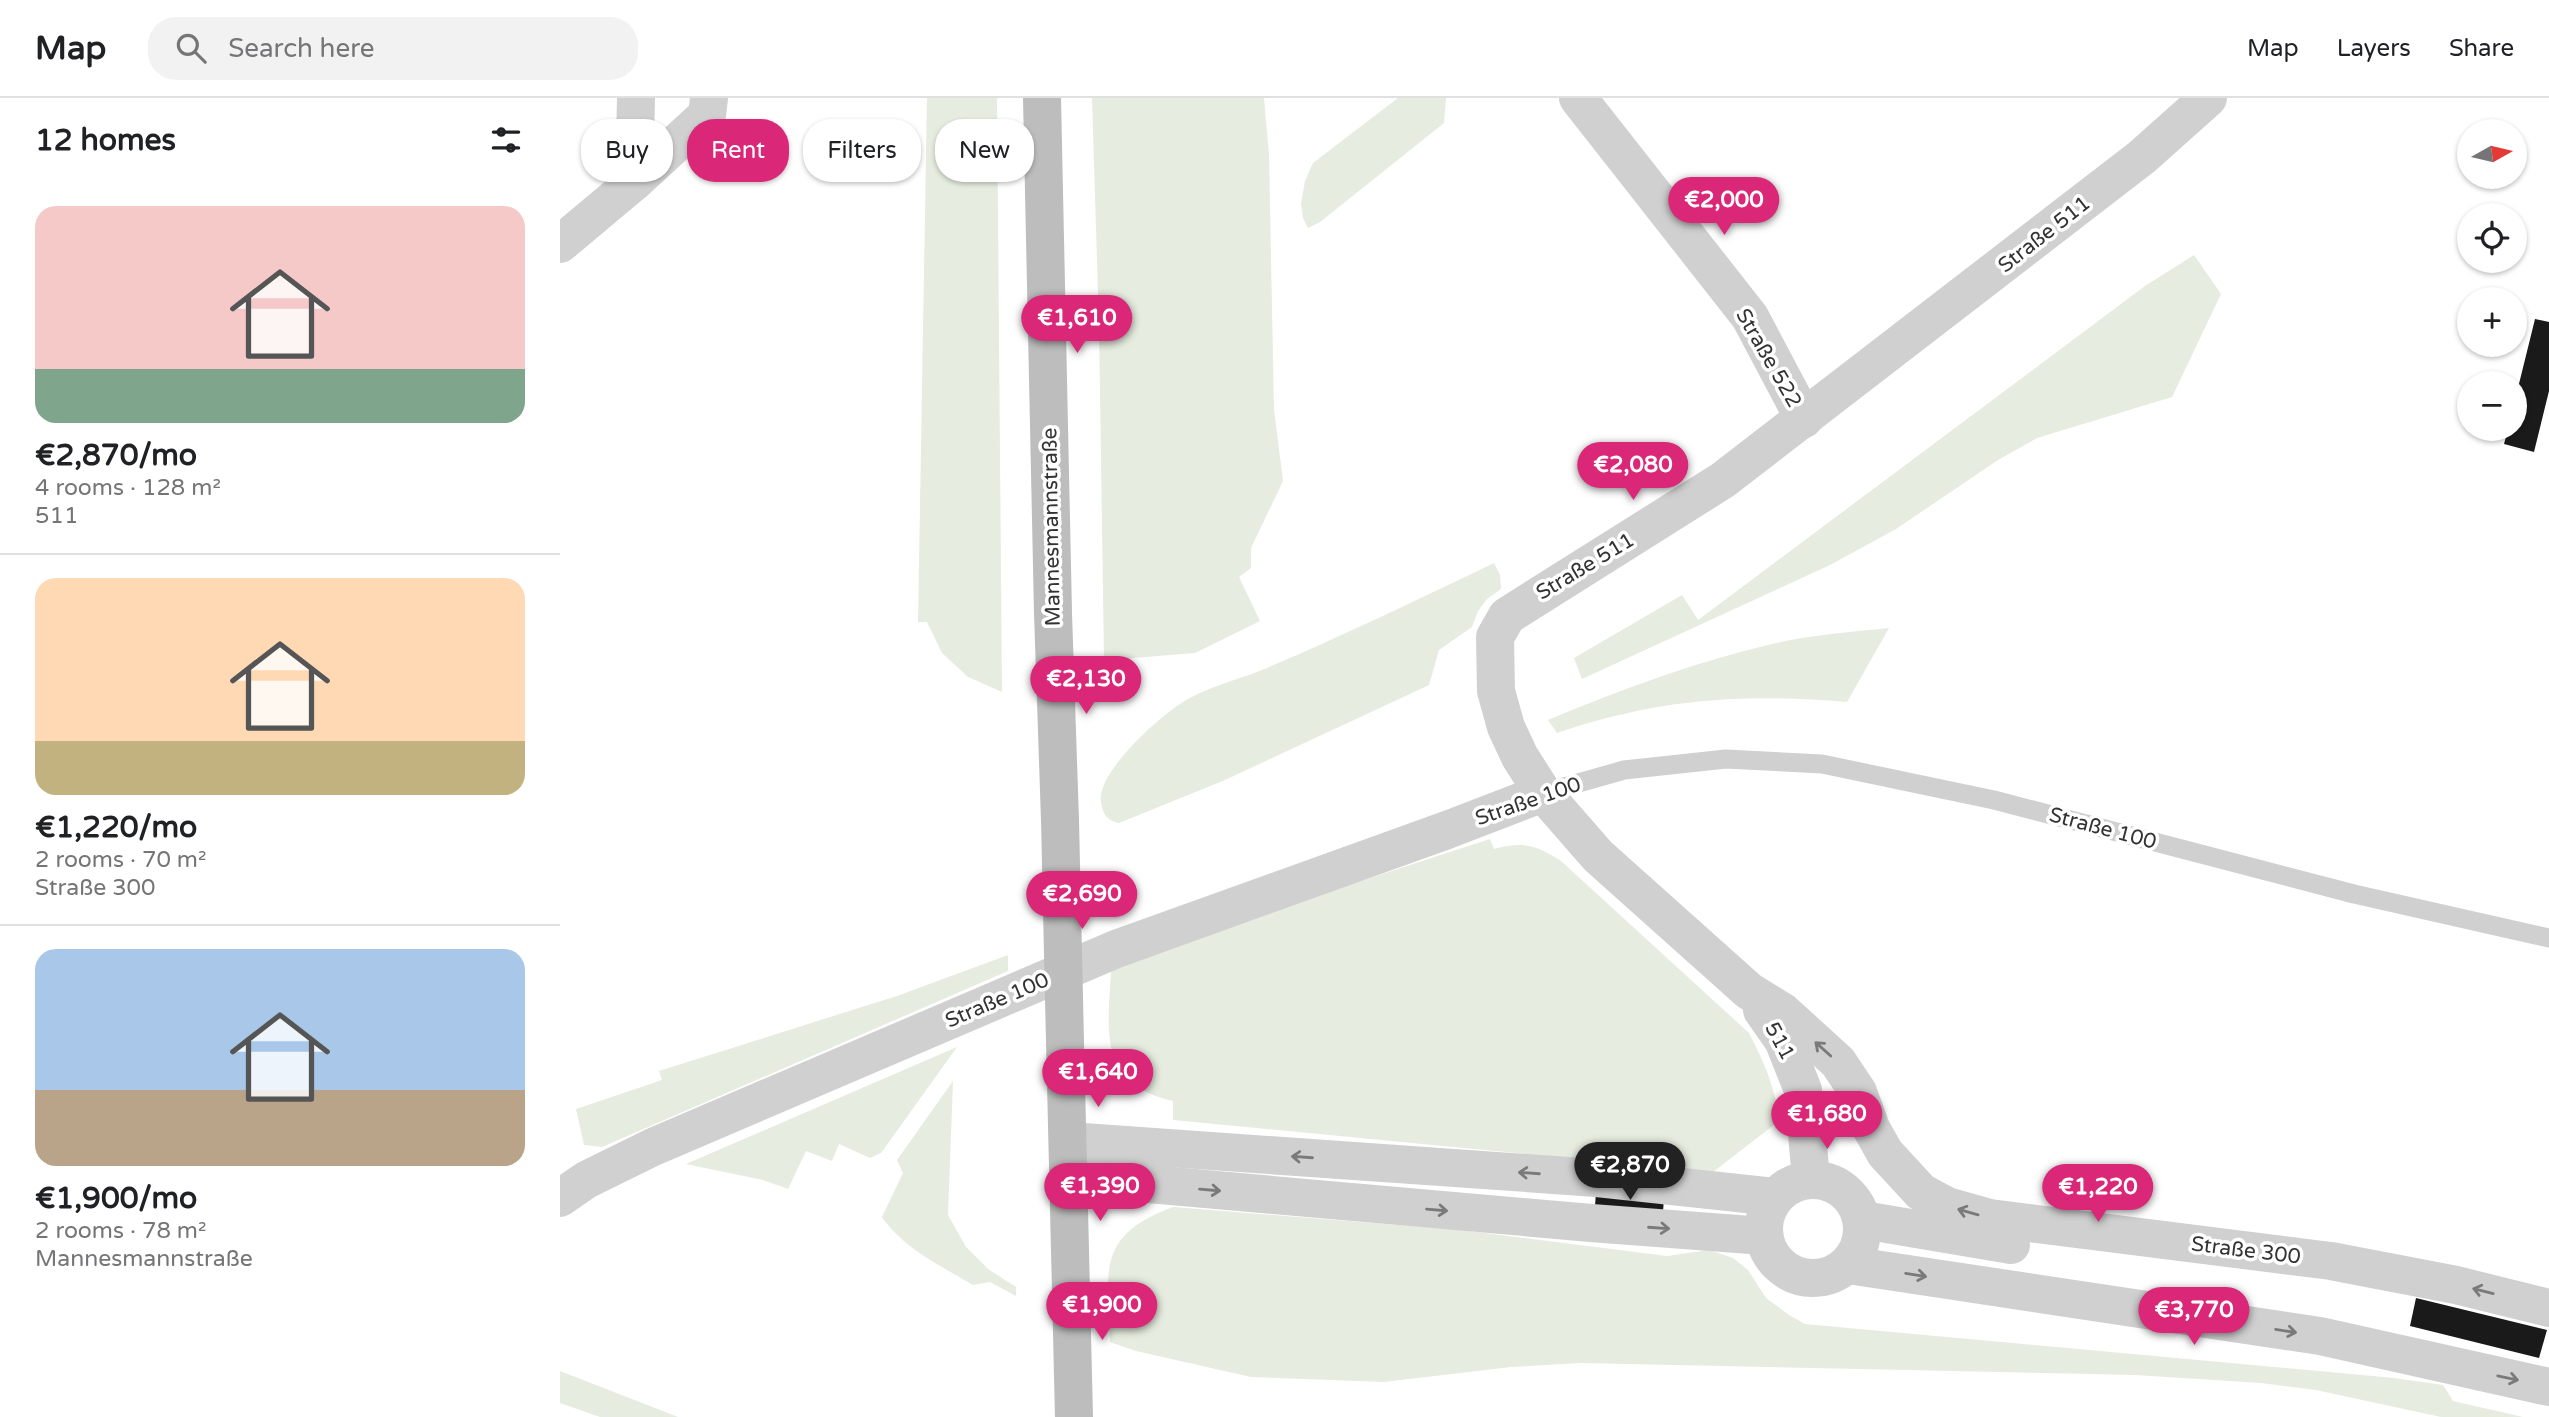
<!DOCTYPE html>
<html lang="en">
<head>
<meta charset="utf-8">
<style>
	body { margin:0; font-family:"Varela Round",sans-serif; background:#f2f2f2; color:#202124; height:100vh; display:flex; flex-direction:column; font-size:26px; white-space:nowrap }
	* { box-sizing:border-box; margin:0 }
	p { font-size:23px; color:#757577 }
	.icon { flex:none; width:38px; height:38px; fill:none; stroke:currentColor; stroke-width:2; stroke-linecap:round; stroke-linejoin:round }
	.map { position:relative; flex:1; overflow:hidden }
	.panel { display:flex; flex-direction:column; background:#fff; width:560px }
	.panel>* { flex:none }
	.banner { position:absolute; left:21px; top:21px; width:665px; height:63px; display:flex; gap:14px }
	.needle { width:46px; rotate:82deg }
	.controls { position:absolute; left:1897px; top:21px; display:grid; gap:14px }
	.controls a { display:grid; place-items:center; width:70px; height:70px; border-radius:50%; background:#fff; box-shadow:0 2px 5px #0004; font-size:35px }
	.price { position:absolute; translate:-50% -60px; padding:0 16px; border-radius:24px; background:#db2777; color:#fff; font-size:23px; line-height:46px; filter:drop-shadow(0 2px 4px #0008) }
	.price::after { content:''; position:absolute; left:50%; top:42px; width:21px; height:16px; margin-left:-10px; background:inherit; clip-path:polygon(0 0,100% 0,50% 100%) }
	.price.current { background:#222; color:#fff }
	ul { padding:0; list-style:none }
	li { display:grid; align-content:center; gap:14px; height:371px; padding:0 35px }
	li+li { border-top:2px solid #e0e0e0 }
	li span { display:grid; place-items:center; height:217px; border-radius:21px; color:#555 }
	li>.icon { margin-inline-start:auto }
	span .icon { width:126px; height:126px; fill:#fffc; stroke-width:1 }
	li b { font-size:30px }
	h2 { display:flex; justify-content:space-between; align-items:center; height:84px; padding:0 35px; font-size:30px }
	.tag { padding:0 24px; border-radius:28px; background:#fff; box-shadow:0 2px 5px #0004; font-size:24px; line-height:63px }
	.tag.current { background:#db2777; color:#fff }
	header { display:flex; align-items:center; gap:42px; box-sizing:border-box; height:98px; padding:0 35px; background:#fff; border-bottom:2px solid #e0e0e0 }
	header strong { font-size:33px }
	nav { display:flex; gap:38px; margin-inline-start:auto; font-size:24px }
	.search { width:490px; height:63px; background:#f2f2f2; display:flex; align-items:center; gap:18px; box-sizing:border-box; padding:0 24px; border-radius:28px; color:#757577; font-size:26px }
	main { display:flex; flex:1; min-height:0 }
	.map>svg:first-child { display:block }
</style>
</head>
<body>
<header>
<strong>Map</strong>
<div class="search"><svg class="icon" aria-label="search" viewBox="0 0 24 24"><circle cx="10" cy="10" r="6"/><path d="M15 15l6 6"/></svg>Search here</div>
<nav><a>Map</a><a>Layers</a><a>Share</a></nav>
</header>
<main>
<section class="panel">
<h2>12 homes<svg class="icon" aria-label="filters" viewBox="0 0 24 24"><path d="M4 7h16M4 17h16"/><circle cx="9" cy="7" r="2"/><circle cx="15" cy="17" r="2"/></svg></h2>
<ul>
<li><span style="background:linear-gradient(#f6c9c9 75%,#7fa58c 0)"><svg class="icon" aria-label="home" viewBox="0 0 24 24"><path d="M3 11l9-7 9 7M6 9v11h12V9"/></svg></span><div><b>€2,870/mo</b><p>4 rooms · 128 m²</p><p>511</p></div></li>
<li><span style="background:linear-gradient(#ffd9b3 75%,#c2b280 0)"><svg class="icon" aria-label="home" viewBox="0 0 24 24"><path d="M3 11l9-7 9 7M6 9v11h12V9"/></svg></span><div><b>€1,220/mo</b><p>2 rooms · 70 m²</p><p>Straße 300</p></div></li>
<li><span style="background:linear-gradient(#a9c7e8 65%,#b9a48a 0)"><svg class="icon" aria-label="home" viewBox="0 0 24 24"><path d="M3 11l9-7 9 7M6 9v11h12V9"/></svg></span><div><b>€1,900/mo</b><p>2 rooms · 78 m²</p><p>Mannesmannstraße</p></div></li>
</ul>
</section>
<div class="map">
<svg width="1989" height="1319" viewBox="0 0 1989 1319">
	<rect width="100%" height="100%" fill="#fff"/>
	<g fill="#e6ecdf">
		<polygon points="367,0 437,0 442,594 408,579 382,555 367,524 358,524"/>
		<polygon points="532,0 704,0 709,57 714,312 723,383 691,450 691,470 679,479 700,523 635,555 573,560 554,567 558,580 554,581 546,560 544,560 539,228"/>
		<polygon points="838,0 886,0 884,25 760,124 748,130 743,120 741,106 745,83 753,65"/>
		<polygon points="1634,157 1661,196 1612,299 1477,340 1438,362 1336,431 1270,467 1022,581 1014,560 1122,497 1138,522 1585,188"/>
		<path d="M934 465 940 477 941 491 927 501 918 513 912 529 879 552 869 587 665 682 559 725C546 723 542 714 541 703 537 674 600 618 623 604 645 590 677 582 702 572 780 539 857 502 934 465Z"/>
		<path d="M1329 530 1287 604C1182 595 1097 601 997 635L988 622C1060 592 1135 564 1212 546 1250 537 1290 534 1329 530Z"/>
		<path d="M930 741 934 751C963 743 976 747 1001 763L1189 935C1204 964 1216 991 1219 1023L1153 1074 613 1022V1003C537 985 548 933 551 872L690 819Z"/>
		<polygon points="448,857 448,873 42,1049 24,1047 16,1011 102,982 99,973 337,898"/>
		<polygon points="397,949 321,1055 310,1060 279,1046 272,1063 246,1053 228,1091 203,1082 126,1066"/>
		<path d="M393 983 388 1117 406 1149 428 1171 456 1189V1198L430 1184 413 1187C381 1168 343 1150 322 1119L343 1075 337 1062Z"/>
		<path d="M613 1109 901 1132 1107 1158 1149 1152 1173 1160 1188 1172 1206 1200 1229 1217 1245 1226 1834 1280 1883 1287 1893 1303 1963 1319H1881L1756 1292 1701 1285 1575 1277 1021 1265 951 1269 824 1284 691 1279 576 1253 550 1244C548 1173 535 1138 613 1109Z"/>
		<polygon points="0,1273 118,1319 40,1319 0,1305"/>
	</g>
	<g fill="#1a1a1a">
		<polygon points="1975,221 1989,224 1989,293 1974,354 1944,346 1948,331 1955,331 1955,302"/>
		<polygon points="1036,1094 1104,1100 1103,1114 1035,1108"/>
		<polygon points="1856,1200 1987,1232 1979,1260 1850,1228"/>
	</g>
	<g fill="none" stroke-linecap="round" stroke-linejoin="round">
		<polyline stroke="#d0d0d0" stroke-width="19" points="983,695 1064,672 1166,661 1262,666 1434,702 1794,796 1989,840"/>
		<g stroke="#d0d0d0" stroke-width="38">
			<polyline points="1018,0 1190,219 1244,321"/>
			<polyline points="1648,0 1582,59 1163,382 947,518 935,539 936,593 946,629 960,659 983,695 1038,758 1189,893 1223,914 1278,964 1298,994 1311,1030 1325,1055 1361,1094 1387,1108 1430,1120 1771,1163 1896,1187 1989,1210"/>
			<polyline points="74,84 76,0"/>
			<polyline points="0,146 74,84 147,17 149,0"/>
			<polyline points="1202,912 1223,942 1243,992 1251,1081"/>
			<polyline points="509,1043 1037,1080 1215,1099"/>
			<polyline points="509,1079 1031,1125 1204,1138"/>
			<circle cx="1253" cy="1131" r="49"/>
			<polyline points="0,1100 26,1082 93,1049 556,851 887,732 983,695"/>
			<polyline points="1303,1122 1451,1147"/>
			<polyline points="1288,1167 1760,1238 1989,1289"/>
		</g>
		<g stroke="#bdbdbd" stroke-width="38">
			<polyline points="482,0 493,515 500,722"/>
			<polyline points="505,944 514,1319"/>
		</g>
		<polyline stroke="#bdbdbd" stroke-width="38" points="500,722 505,944"/>
	</g>
	<defs><path id="oneway-shaft" d="M-6 0H5M1.5-3L5.5 0L1.5 3" fill="none" stroke-width="1.6" stroke-linecap="round" stroke-linejoin="round" transform="scale(1.75)"/></defs>
	<g stroke="#7a7a7a">
		<use href="#oneway-shaft" transform="translate(1263 951) rotate(-138)"/>
		<use href="#oneway-shaft" transform="translate(742 1059) rotate(-176)"/>
		<use href="#oneway-shaft" transform="translate(969 1075) rotate(-176)"/>
		<use href="#oneway-shaft" transform="translate(650 1092) rotate(5)"/>
		<use href="#oneway-shaft" transform="translate(877 1112) rotate(5)"/>
		<use href="#oneway-shaft" transform="translate(1408 1114) rotate(-164)"/>
		<use href="#oneway-shaft" transform="translate(1099 1130) rotate(4)"/>
		<use href="#oneway-shaft" transform="translate(1356 1177) rotate(9)"/>
		<use href="#oneway-shaft" transform="translate(1923 1193) rotate(-166)"/>
		<use href="#oneway-shaft" transform="translate(1726 1233) rotate(9)"/>
		<use href="#oneway-shaft" transform="translate(1948 1280) rotate(12)"/>
	</g>
	<g text-anchor="middle" stroke-width="7" stroke-linejoin="round" paint-order="stroke">
		<g font-size="21" fill="#333" stroke="#fff">
			<text transform="translate(1484 136) rotate(-38)" y="7">Straße 511</text>
			<text transform="translate(1209 260) rotate(60)" y="7">Straße 522</text>
			<text transform="translate(491 429) rotate(-91)" y="7">Mannesmannstraße</text>
			<text transform="translate(1025 468) rotate(-31)" y="7">Straße 511</text>
			<text transform="translate(968 703) rotate(-19)" y="7">Straße 100</text>
			<text transform="translate(1543 730) rotate(15)" y="7">Straße 100</text>
			<text transform="translate(437 902) rotate(-23)" y="7">Straße 100</text>
			<text transform="translate(1220 943) rotate(62)" y="7">511</text>
			<text transform="translate(1686 1152) rotate(7)" y="7">Straße 300</text>
		</g>
	</g>
</svg>
<div class="controls">
<a><svg class="needle" viewBox="-14 -14 28 28"><path d="M0-13l5 13h-10z" fill="#e53935"/><path d="M0 13l5-13h-10z" fill="#757577"/></svg></a>
<a><svg class="icon" aria-label="locate" viewBox="0 0 24 24"><circle cx="12" cy="12" r="6"/><path d="M12 2v4M12 18v4M2 12h4M18 12h4"/></svg></a>
<a>+</a>
<a>−</a>
</div>
<b class="price" style="left:1164px;top:139px">€2,000</b>
<b class="price" style="left:517px;top:257px">€1,610</b>
<b class="price" style="left:1073px;top:404px">€2,080</b>
<b class="price" style="left:526px;top:618px">€2,130</b>
<b class="price" style="left:522px;top:833px">€2,690</b>
<b class="price" style="left:538px;top:1011px">€1,640</b>
<b class="price" style="left:1267px;top:1053px">€1,680</b>
<b class="price current" style="left:1070px;top:1104px">€2,870</b>
<b class="price" style="left:540px;top:1125px">€1,390</b>
<b class="price" style="left:1538px;top:1126px">€1,220</b>
<b class="price" style="left:542px;top:1244px">€1,900</b>
<b class="price" style="left:1634px;top:1249px">€3,770</b>
<div class="banner">
<a class="tag">Buy</a>
<a class="tag current">Rent</a>
<a class="tag">Filters</a>
<a class="tag">New</a>
</div>
</div>
</main>
</body>
</html>
